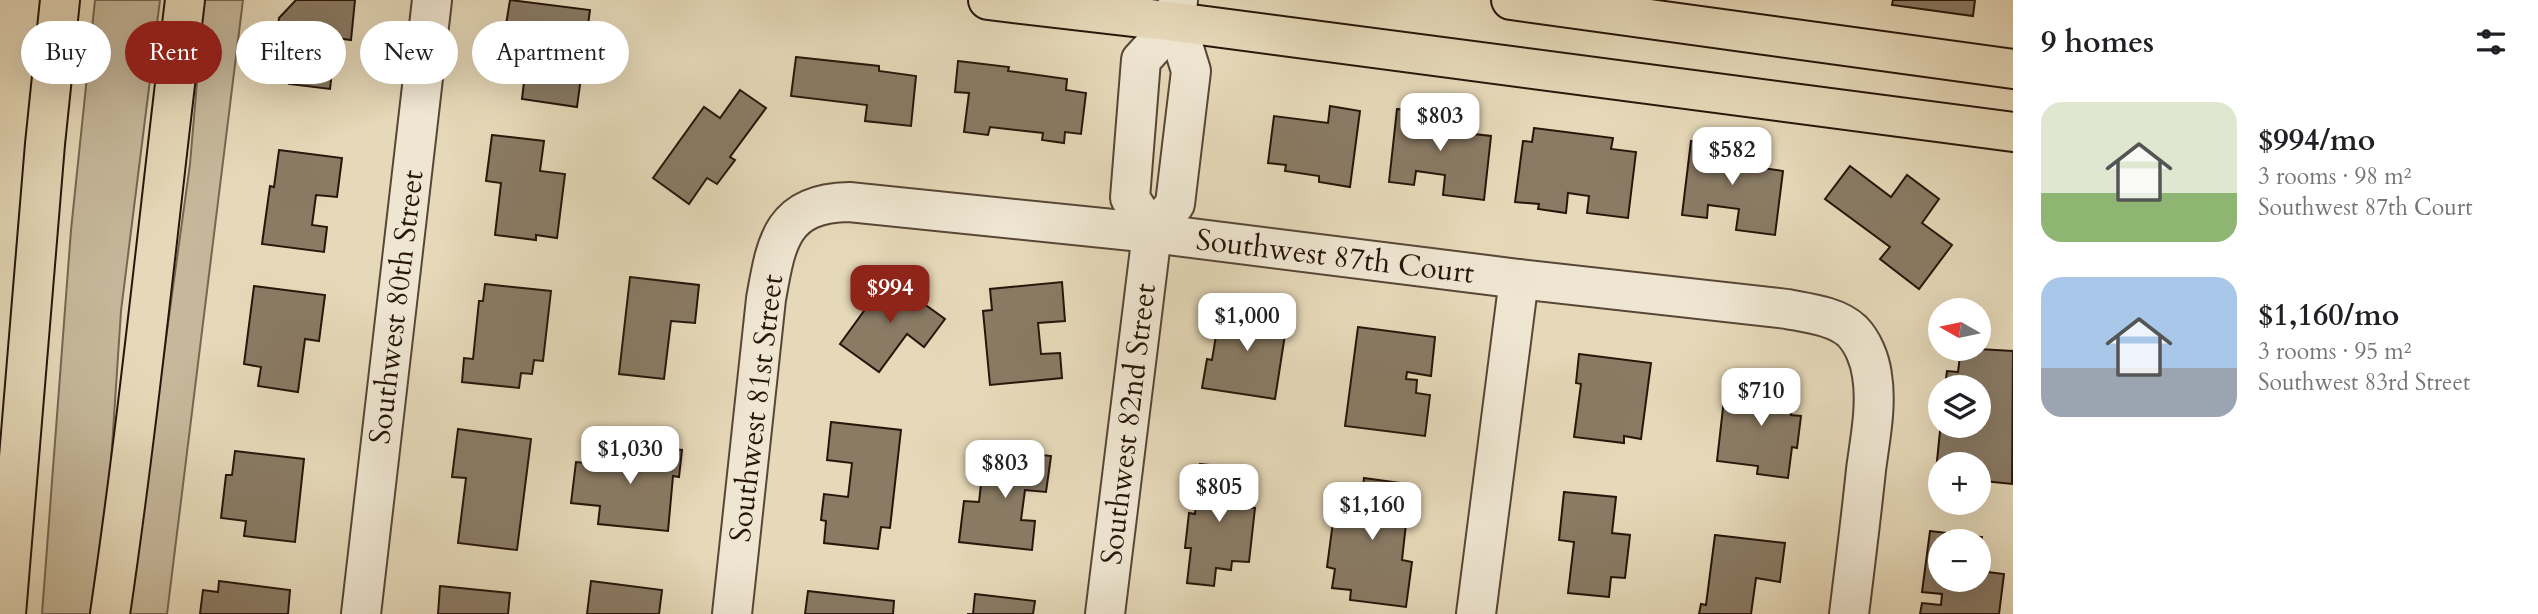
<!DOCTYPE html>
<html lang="en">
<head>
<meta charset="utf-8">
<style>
	body { margin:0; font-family:Cardo,serif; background:#f2f2f2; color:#202124; height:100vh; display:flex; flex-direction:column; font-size:26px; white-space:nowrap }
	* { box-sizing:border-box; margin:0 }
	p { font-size:23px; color:#757577 }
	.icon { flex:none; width:38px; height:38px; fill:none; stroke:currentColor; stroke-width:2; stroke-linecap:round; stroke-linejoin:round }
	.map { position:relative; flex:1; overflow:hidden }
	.side { display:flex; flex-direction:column; background:#fff; width:525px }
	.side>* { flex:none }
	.hud { position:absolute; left:21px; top:21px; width:665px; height:63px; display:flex; gap:14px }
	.needle { width:46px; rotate:279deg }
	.fabs { position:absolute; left:1928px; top:298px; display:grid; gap:14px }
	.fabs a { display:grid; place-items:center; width:63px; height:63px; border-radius:50%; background:#fff; box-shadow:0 7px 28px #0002; font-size:35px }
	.price { position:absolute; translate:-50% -60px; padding:0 16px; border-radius:14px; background:#fff; color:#222; font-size:23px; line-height:46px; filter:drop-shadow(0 2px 4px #0008) }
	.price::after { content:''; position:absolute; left:50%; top:42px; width:21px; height:16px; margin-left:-10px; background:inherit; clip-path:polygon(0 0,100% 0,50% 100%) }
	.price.current { background:#8f2418; color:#fff }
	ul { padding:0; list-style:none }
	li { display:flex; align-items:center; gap:21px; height:175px; padding:0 28px }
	li span { display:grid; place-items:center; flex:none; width:196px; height:140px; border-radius:21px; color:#555 }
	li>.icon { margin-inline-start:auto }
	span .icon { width:84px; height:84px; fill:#fffc; stroke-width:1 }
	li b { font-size:30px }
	h2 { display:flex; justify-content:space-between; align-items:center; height:84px; padding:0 28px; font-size:30px }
	.chip { padding:0 24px; border-radius:32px; background:#fff; box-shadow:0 7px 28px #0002; font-size:24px; line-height:63px }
	.chip.current { background:#8f2418; color:#fff }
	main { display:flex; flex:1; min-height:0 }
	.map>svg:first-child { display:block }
</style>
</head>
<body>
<main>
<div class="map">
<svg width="2013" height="614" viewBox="0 0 2013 614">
	<rect width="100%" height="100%" fill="#e6d9b9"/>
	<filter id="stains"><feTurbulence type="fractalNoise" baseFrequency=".00286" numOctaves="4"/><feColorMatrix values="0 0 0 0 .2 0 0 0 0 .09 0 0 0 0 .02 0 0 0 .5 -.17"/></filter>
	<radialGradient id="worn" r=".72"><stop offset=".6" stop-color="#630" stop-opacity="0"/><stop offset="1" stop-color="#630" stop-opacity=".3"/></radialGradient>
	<g fill="#c6b89b" stroke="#766652" stroke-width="2">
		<polygon points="95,0 160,0 121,311 110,477 90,614 42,614 71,230"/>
		<polygon points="204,0 243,0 167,614 128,614 190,164"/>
	</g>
	<g fill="#8a7b65" stroke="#27150a" stroke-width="2">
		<polygon points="296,0 355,0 351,40 336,38 330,89 289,84 291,65 274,64 279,18"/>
		<polygon points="510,0 590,10 577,107 522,99 529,40 504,37"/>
		<polygon points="1893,0 1975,0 1973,16 1892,5"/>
		<polygon points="796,57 879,66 879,71 916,76 911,126 865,121 867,105 791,96"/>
		<polygon points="958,61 1009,67 1008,71 1067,79 1066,90 1086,93 1081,134 1065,132 1064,143 1042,140 1043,133 990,127 988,135 964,132 969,93 955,92"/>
		<polygon points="740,90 766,108 730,157 735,160 717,184 707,178 689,204 653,178 704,107 720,118"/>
		<polygon points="1330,106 1360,111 1350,187 1319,182 1319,176 1285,171 1286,165 1268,163 1274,116 1328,123"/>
		<polygon points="1397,109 1458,116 1456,132 1491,136 1484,200 1443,195 1445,175 1416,171 1414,185 1389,182"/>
		<polygon points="1534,128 1613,138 1611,149 1636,152 1628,218 1587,213 1589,196 1568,193 1566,213 1538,209 1539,204 1515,202 1523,141 1532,142"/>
		<polygon points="492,135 544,141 540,171 565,174 557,238 536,235 536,240 495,235 501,183 486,181"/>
		<polygon points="1691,141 1750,149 1748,166 1783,171 1775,235 1736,230 1739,209 1708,205 1707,218 1682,215"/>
		<polygon points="279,150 342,158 337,197 316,195 312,225 327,227 324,252 262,244 270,186 274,187"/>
		<polygon points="1850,166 1891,197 1907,175 1939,199 1922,223 1952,245 1919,289 1880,259 1890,247 1825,199"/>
		<polygon points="630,277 699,285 695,323 671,321 664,379 619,374"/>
		<polygon points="888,278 945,319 924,347 907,334 879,372 840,344"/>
		<polygon points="1062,282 1065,321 1038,323 1041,354 1060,353 1062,378 990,385 983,311 992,310 990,289"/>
		<polygon points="485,284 551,291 543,361 534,360 532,374 521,373 519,388 462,382 464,358 473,359 479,301 483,301"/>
		<polygon points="254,286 325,295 319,341 305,339 298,392 258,386 261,367 244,364"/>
		<polygon points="1221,305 1288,315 1275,399 1202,388 1207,359 1212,360"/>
		<polygon points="1358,327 1435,337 1431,376 1407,372 1406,379 1417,380 1416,393 1430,395 1425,436 1345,426"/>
		<polygon points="1961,348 2013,351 2012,484 1984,481 1984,475 1979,474 1979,464 1941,464 1941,490 1936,490 1939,472 1936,471 1940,431 1953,432 1953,425 1979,425 1979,387 1945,387 1947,371 1958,372"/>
		<polygon points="1579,354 1651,363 1641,439 1624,436 1624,443 1574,437 1581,384 1576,383"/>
		<polygon points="1752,377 1795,382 1791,415 1801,416 1797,448 1792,447 1788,478 1757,474 1758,466 1717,461 1724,399 1749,402"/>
		<polygon points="831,422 901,430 890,528 881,527 878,549 824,543 826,521 821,520 824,494 848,497 852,463 827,460"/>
		<polygon points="458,429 531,439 517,550 458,543 466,478 452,477"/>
		<polygon points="610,442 682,450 679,477 673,476 668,531 598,524 600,506 571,503 576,462 608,465"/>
		<polygon points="985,448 1051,456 1046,492 1025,490 1021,520 1035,521 1032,550 959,542 964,501 979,502"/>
		<polygon points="235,451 304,459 295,542 244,536 246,521 221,518 226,475 232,475"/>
		<polygon points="1200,464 1248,469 1243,507 1255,508 1249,562 1232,561 1231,570 1216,568 1214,586 1187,583 1191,548 1185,548 1189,513 1195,514"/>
		<polygon points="1364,478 1408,484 1405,505 1415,507 1413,525 1406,524 1402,560 1412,562 1406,607 1350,600 1351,590 1332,588 1335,569 1327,567 1338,484 1363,487"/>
		<polygon points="1564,492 1616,497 1612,533 1630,535 1625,578 1611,577 1609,597 1568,593 1574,542 1559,540"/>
		<polygon points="1930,531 1982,537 1979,556 1979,541 1941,541 1941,579 1979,579 1979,571 2004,574 1999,614 1920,614 1922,603 1941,605 1942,594 1922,592"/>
		<polygon points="1715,535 1785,543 1780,582 1756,578 1751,614 1699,614 1701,604 1706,605"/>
		<polygon points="219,581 290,590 288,614 200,614 203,590 218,592"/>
		<polygon points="591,581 662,590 659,614 587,614"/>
		<polygon points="440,586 510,593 508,614 438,614"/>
		<polygon points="808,591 894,601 893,614 805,614"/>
		<polygon points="975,594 1035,601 1033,614 967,614 973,614"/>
	</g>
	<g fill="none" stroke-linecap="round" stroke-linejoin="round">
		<g stroke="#574636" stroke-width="42">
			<g id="minor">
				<polyline points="1152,233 1130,198 1141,60 1176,22"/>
				<polyline points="361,614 432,0"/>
				<path d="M732 614 766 299C776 243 781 203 849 202L1152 233 1519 279 1787 309C1808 313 1836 316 1852 331 1863 342 1870 360 1872 375 1877 406 1870 439 1866 470 1861 518 1855 566 1849 614"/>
				<polyline points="1105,614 1152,233 1175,204 1191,71 1176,22 1178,0"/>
				<polyline points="1476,614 1519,279"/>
			</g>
		</g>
		<g stroke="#27150a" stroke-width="42">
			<g id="major">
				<polyline points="988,0 1176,22 2013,132"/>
				<polyline points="1511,0 2013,69"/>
			</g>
		</g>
		<g stroke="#27150a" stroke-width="42">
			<g id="highway">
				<polyline points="6,614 45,144 60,0"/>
				<path d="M110 614C140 410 160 205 185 0"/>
			</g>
		</g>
		<use href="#minor" stroke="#efe6d2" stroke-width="38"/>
		<use href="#major" stroke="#e6d9b9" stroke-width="38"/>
		<use href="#highway" stroke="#e6d9b9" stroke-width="38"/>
	</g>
	<g text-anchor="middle" stroke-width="6" stroke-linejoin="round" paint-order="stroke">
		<g font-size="30" fill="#27150a" stroke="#efe6d2">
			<text transform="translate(1335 256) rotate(7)" y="10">Southwest 87th Court</text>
			<text transform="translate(396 307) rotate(-83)" y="10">Southwest 80th Street</text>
			<text transform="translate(756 408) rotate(-83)" y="10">Southwest 81st Street</text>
			<text transform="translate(1128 424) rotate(-83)" y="10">Southwest 82nd Street</text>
		</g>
	</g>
	<rect width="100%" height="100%" filter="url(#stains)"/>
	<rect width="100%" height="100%" fill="url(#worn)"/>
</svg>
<div class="fabs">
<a><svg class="needle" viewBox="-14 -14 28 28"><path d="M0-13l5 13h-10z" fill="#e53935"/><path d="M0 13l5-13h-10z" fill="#757577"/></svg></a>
<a><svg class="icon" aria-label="layers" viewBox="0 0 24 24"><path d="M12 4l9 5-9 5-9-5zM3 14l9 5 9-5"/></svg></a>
<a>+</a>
<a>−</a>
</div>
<b class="price" style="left:1440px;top:153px">$803</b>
<b class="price" style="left:1732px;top:187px">$582</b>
<b class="price current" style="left:890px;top:325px">$994</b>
<b class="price" style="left:1247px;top:353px">$1,000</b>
<b class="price" style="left:1761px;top:428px">$710</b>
<b class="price" style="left:630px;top:486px">$1,030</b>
<b class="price" style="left:1005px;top:500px">$803</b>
<b class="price" style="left:1219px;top:524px">$805</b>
<b class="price" style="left:1372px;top:542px">$1,160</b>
<div class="hud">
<a class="chip">Buy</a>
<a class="chip current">Rent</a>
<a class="chip">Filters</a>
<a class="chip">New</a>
<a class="chip">Apartment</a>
</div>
</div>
<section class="side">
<h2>9 homes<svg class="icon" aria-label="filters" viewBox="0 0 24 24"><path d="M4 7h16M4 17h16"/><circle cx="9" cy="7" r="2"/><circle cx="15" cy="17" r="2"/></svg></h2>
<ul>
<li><span style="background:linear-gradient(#dfe7d0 65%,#8fb573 0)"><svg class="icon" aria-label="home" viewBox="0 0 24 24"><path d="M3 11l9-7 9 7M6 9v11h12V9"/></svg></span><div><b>$994/mo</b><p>3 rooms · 98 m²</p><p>Southwest 87th Court</p></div></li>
<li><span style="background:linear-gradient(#a9c7e8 65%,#9aa5b1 0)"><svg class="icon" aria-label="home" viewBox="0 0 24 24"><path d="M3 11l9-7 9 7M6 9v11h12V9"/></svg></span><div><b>$1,160/mo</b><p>3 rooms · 95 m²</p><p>Southwest 83rd Street</p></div></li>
</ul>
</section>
</main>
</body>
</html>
